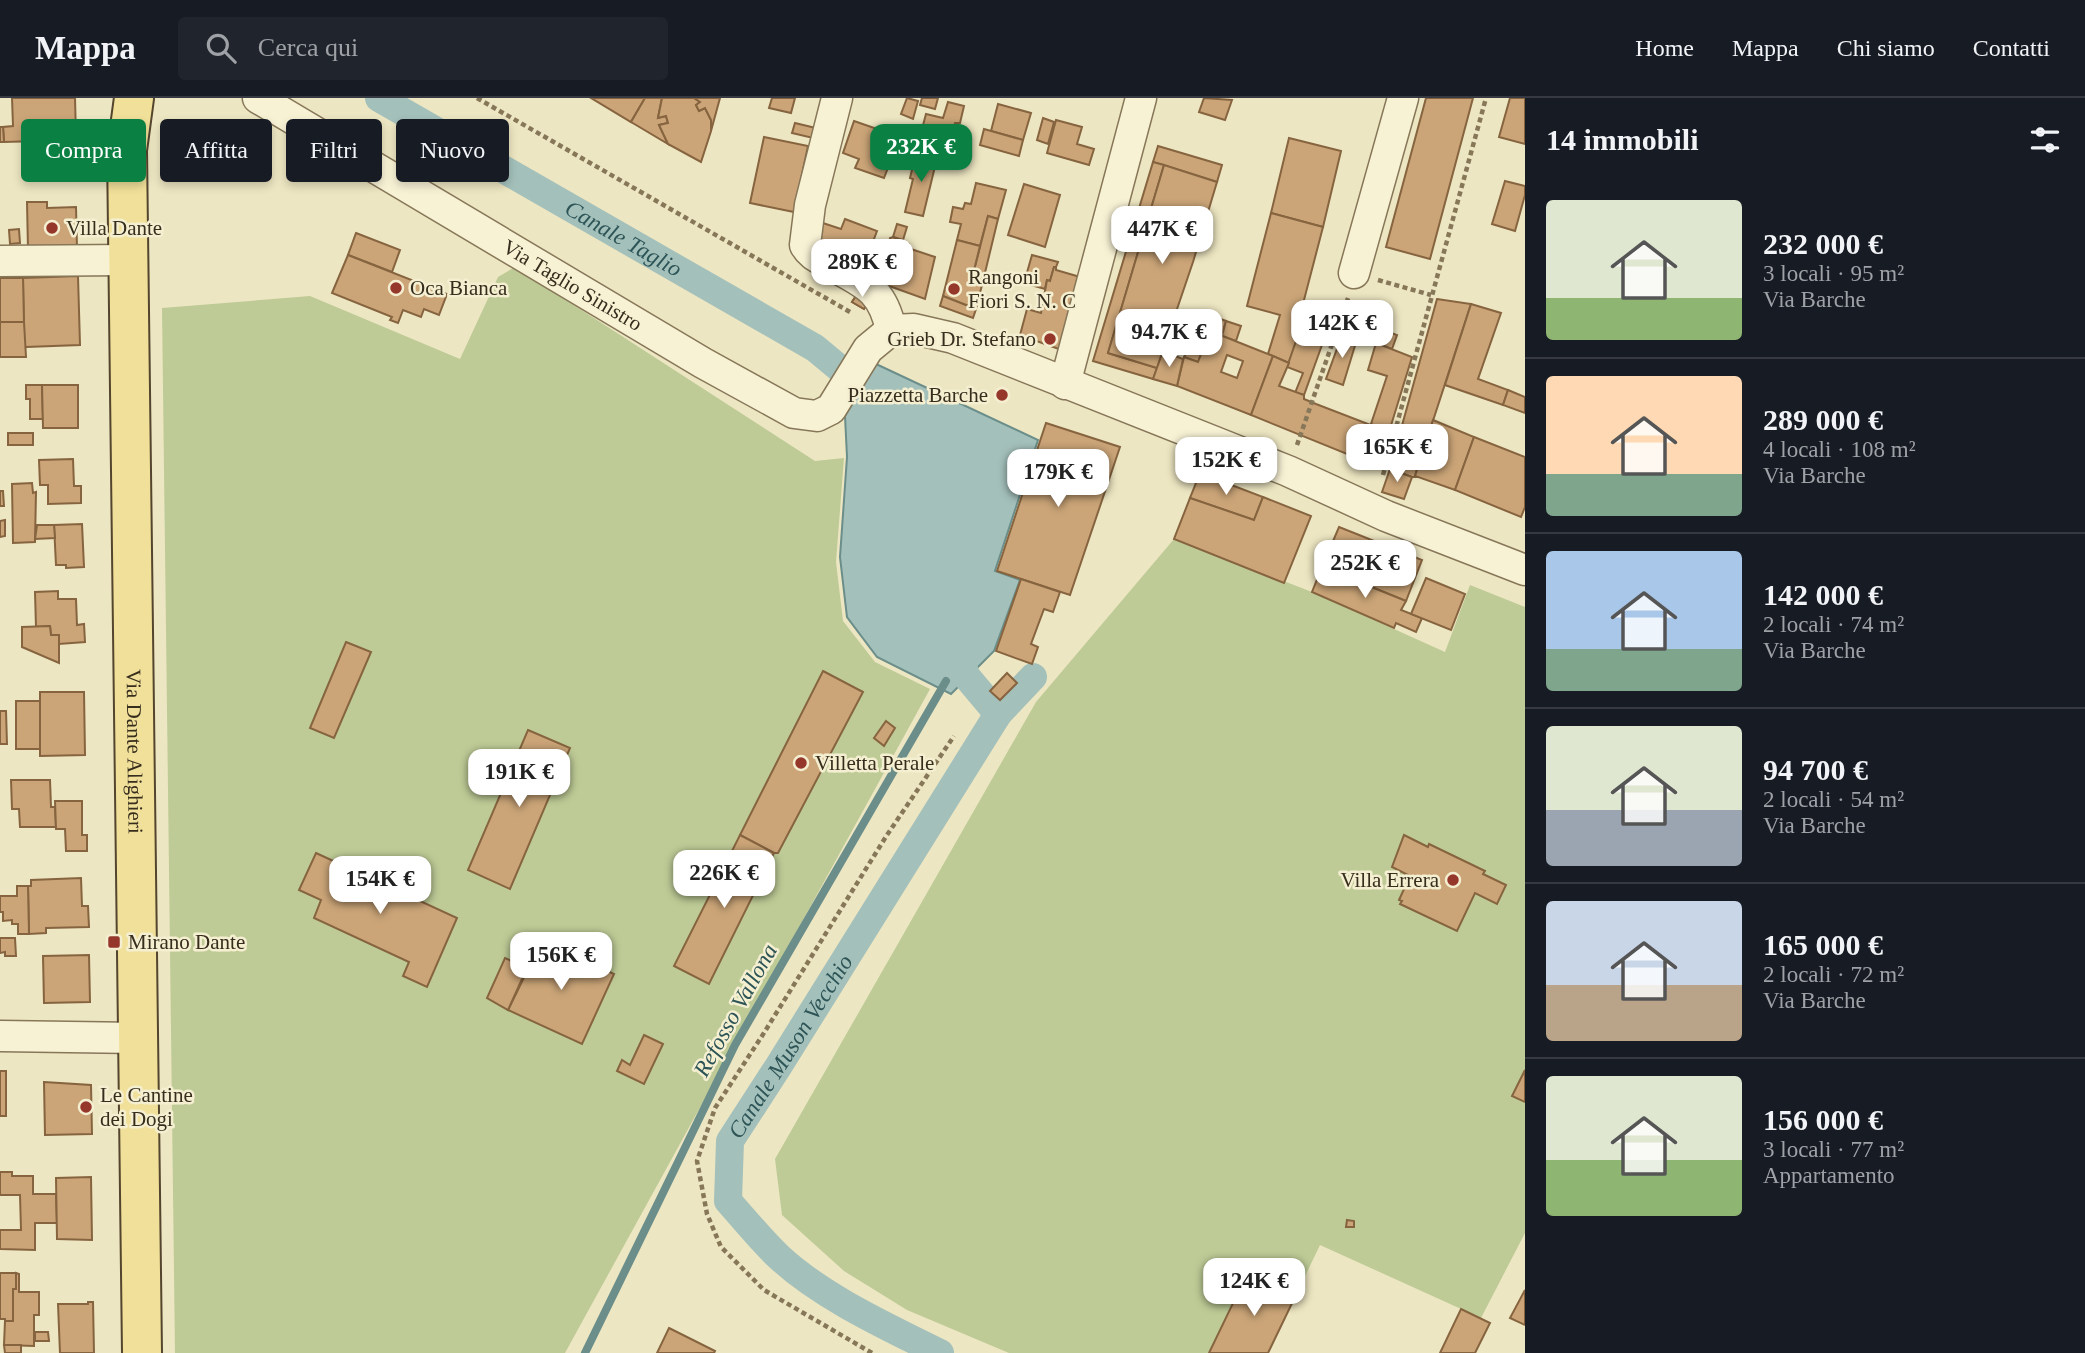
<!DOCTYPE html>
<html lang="it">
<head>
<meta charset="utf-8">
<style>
	body { margin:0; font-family:"Times New Roman",serif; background:#20242c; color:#f1f3f6; height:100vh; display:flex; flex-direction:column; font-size:26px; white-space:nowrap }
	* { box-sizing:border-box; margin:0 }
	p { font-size:23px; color:#9ea1a6 }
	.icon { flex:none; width:38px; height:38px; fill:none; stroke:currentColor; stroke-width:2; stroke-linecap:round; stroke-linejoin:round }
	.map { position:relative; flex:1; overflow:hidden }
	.sheet { display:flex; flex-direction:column; background:#171b24; width:560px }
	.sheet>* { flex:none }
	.guide { position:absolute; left:21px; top:21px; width:665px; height:63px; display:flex; gap:14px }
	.price { position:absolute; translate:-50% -60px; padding:0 16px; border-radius:14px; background:#fff; color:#222; font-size:23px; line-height:46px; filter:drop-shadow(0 2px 4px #0008) }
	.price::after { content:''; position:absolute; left:50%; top:42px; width:21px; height:16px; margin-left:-10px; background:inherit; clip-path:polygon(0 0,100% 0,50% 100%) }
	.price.current { background:#0b8043; color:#fff }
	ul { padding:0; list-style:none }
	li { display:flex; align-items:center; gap:21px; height:175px; padding:0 21px }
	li+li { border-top:2px solid #363941 }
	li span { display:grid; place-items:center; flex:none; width:196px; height:140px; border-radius:7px; color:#555 }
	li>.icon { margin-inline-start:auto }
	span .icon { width:84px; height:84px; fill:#fffc; stroke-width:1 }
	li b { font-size:30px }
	h2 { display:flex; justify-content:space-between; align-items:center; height:84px; padding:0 21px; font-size:30px }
	.tag { padding:0 24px; border-radius:7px; background:#171b24; box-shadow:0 4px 10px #0003; font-size:24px; line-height:63px }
	.tag.current { background:#0b8043; color:#fff }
	header { display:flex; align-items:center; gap:42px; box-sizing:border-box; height:98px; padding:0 35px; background:#171b24; border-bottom:2px solid #363941 }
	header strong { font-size:33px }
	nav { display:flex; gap:38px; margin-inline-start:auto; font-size:24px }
	.search { width:490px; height:63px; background:#20242c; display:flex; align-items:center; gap:18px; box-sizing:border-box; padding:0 24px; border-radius:7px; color:#9ea1a6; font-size:26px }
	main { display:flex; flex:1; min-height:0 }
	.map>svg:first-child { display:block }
</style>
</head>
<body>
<header>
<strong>Mappa</strong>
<div class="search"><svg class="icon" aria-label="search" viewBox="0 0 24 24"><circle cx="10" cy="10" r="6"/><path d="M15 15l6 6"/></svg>Cerca qui</div>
<nav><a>Home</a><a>Mappa</a><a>Chi siamo</a><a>Contatti</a></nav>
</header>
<main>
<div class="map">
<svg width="1525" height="1255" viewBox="0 0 1525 1255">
	<rect width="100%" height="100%" fill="#ede6c2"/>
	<g fill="#becb96">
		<polygon points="515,169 815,363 844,360 836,464 843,523 875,564 930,591 565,1255 175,1255 162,210 310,198 460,261 498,179"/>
		<polygon points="1174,441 1312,494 1445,554 1470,487 1525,509 1525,972 1512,997 1525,1004 1525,1135 1481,1220 1320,1147 1296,1197 1247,1174 1209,1255 1009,1255 907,1212 844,1173 782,1117 775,1061 1036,604"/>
	</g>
	<polygon fill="#a4c0bb" stroke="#6b8e8a" stroke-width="2" points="876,266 1038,342 995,473 1020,482 994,553 951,596 877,559 847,519 840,459 847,359 845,318"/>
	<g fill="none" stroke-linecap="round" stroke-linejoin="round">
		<polyline stroke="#6b8e8a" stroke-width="8" points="585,1255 735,947 946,583"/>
		<g stroke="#a4c0bb" stroke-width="28">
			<path id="s1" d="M379 0 815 250 862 289 864 296"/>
			<polyline points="953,545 967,579 998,616"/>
			<path id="s2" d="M940 1255C888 1229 822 1199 779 1159 761 1142 745 1122 728 1103L730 1043 778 969 998 616 1033 579"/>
		</g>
	</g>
	<g fill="#cba578" stroke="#86643f" stroke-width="2" fill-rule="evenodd">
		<polygon points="12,0 75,0 76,38 40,39 40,43 4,44 3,29 13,28"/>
		<polygon points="591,0 645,0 631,24"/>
		<polygon points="645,0 662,0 658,20 666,18 668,25 659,27 668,46 631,24"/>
		<polygon points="662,0 694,0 700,4 696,7 699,13 705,10 711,22 711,33 701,64 668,46 659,27 668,25 666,18 658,20"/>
		<polygon points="694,0 720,0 711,33 711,22 705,10 699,13 696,7 700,4"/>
		<polygon points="772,0 795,0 791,15 769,10"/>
		<polygon points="907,0 918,3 913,21 901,16"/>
		<polygon points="922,0 938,0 935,11 920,7"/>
		<polygon points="1204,0 1232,2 1225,22 1199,14"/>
		<polygon points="1426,0 1473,0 1430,161 1386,149"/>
		<polygon points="1510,0 1525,0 1525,46 1499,39"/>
		<polygon points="948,4 964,8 960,25 955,25 949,51 931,46 930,49 918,46 926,16 943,20"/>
		<polygon points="998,6 1031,15 1023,42 991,33"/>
		<polygon points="1043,20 1054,24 1048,46 1037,42"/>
		<polygon points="1056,22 1082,29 1077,46 1094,51 1089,67 1047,55"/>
		<polygon points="854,23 909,42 903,57 894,54 884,80 855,70 859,61 843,55"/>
		<polygon points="795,25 824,32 813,40 792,35"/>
		<polygon points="0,29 3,29 4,44 0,44"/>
		<polygon points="984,31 1023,42 1019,58 980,47"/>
		<polygon points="764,39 808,48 794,114 750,105"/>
		<polygon points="1289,40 1341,53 1323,129 1271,115"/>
		<polygon points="1158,48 1222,67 1217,84 1153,64"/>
		<polygon points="916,55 937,60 923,118 905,114 913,81 910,80"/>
		<polygon points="1153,64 1164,67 1108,255 1157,270 1153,281 1093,263"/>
		<polygon points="1164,67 1217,84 1193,164 1157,270 1108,255"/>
		<polygon points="1505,83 1525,88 1525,97 1515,133 1492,126"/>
		<polygon points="976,85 1006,92 998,121 988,118 980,148 957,142 961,126 950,124 953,109 963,111 965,105 971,106"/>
		<polygon points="1024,86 1060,97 1045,149 1008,137"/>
		<polygon points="27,104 47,104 47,110 76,109 77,150 28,151"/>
		<polygon points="1271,115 1323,129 1298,225 1302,226 1289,265 1268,256 1280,217 1247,208"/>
		<polygon points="988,118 998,121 983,183 972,180"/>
		<polygon points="845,121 877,133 866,162 816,144 823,125 841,131"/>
		<polygon points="897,126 907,129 903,142 893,139"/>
		<polygon points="19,131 20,145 10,146 9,132"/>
		<polygon points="356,135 400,152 392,174 348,157"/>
		<polygon points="893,139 909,146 908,150 935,159 925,201 881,185 890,140"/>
		<polygon points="957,142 980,148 972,180 983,183 976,211 943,198"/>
		<polygon points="348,157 447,196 439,217 424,211 421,219 403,212 398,225 390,222 392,219 332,195"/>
		<polygon points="1032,157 1058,164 1056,169 1054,169 1050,183 1047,182 1045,191 1024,185"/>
		<polygon points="1054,169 1056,169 1056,172 1087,181 1067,254 1020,237 1027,211 1041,215 1047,182 1050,183"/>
		<polygon points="78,178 80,247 26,249 24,251 23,180"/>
		<polygon points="0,180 23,180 24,224 0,224"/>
		<polygon points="860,192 872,198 864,211 852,204"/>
		<polygon points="860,192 872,198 864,211 852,204"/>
		<polygon points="943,198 976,211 973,220 940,208"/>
		<polygon points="1437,201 1471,206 1415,378 1419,379 1412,379 1390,371"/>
		<polygon points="1471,206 1501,215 1478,281 1508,292 1503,307 1445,287"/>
		<polygon points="1215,219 1226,223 1222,238 1210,233"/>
		<polygon points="1226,223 1241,228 1236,243 1222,238"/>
		<polygon points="0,224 24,224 26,259 0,259"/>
		<polygon points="1302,226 1327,233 1304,297 1295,295 1303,275 1287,269"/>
		<polygon points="1201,231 1210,233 1198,264 1184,259"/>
		<polygon points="1380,231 1397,237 1392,251 1376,245"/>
		<path d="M1210 233 1273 258 1251 317 1177 288 1184 259 1198 264ZM1227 257 1243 263 1237 280 1221 274Z"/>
		<polygon points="1342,237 1357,241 1343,287 1326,281"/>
		<polygon points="1376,245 1412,259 1389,334 1371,326 1387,278 1368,272"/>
		<polygon points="1163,253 1183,261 1177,288 1153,281"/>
		<polygon points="1273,258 1289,265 1279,288 1304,297 1304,301 1316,306 1389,334 1379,369 1251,317"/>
		<polygon points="26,287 42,287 43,321 30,321 30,301 26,301"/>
		<polygon points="42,287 78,287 78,330 43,330"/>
		<polygon points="1508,292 1525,299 1525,315 1503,307"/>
		<polygon points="1433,322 1474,339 1455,392 1415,378"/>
		<polygon points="1046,325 1120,349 1070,497 997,473"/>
		<rect x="8" y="335" width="25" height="12"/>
		<polygon points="1474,339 1525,359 1525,409 1521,419 1455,392"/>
		<polygon points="73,361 74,388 81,388 81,405 48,406 48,387 40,387 39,362"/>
		<polygon points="1390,371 1412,379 1404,401 1382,394"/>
		<polygon points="1200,375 1263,399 1254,422 1190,400"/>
		<polygon points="32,385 33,395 36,394 35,444 13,445 12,386"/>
		<polygon points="0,393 3,393 4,408 0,408"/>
		<polygon points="1263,399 1311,418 1284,485 1174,441 1190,400 1254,422"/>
		<polygon points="5,422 5,438 0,439 0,423"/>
		<polygon points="82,426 84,469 66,470 66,467 56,467 54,427"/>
		<polygon points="37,427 54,427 55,440 35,441"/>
		<polygon points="1339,429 1422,462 1406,503 1322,469"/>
		<polygon points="1322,469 1406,503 1401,512 1422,520 1416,534 1396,525 1394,530 1312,494"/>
		<polygon points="1426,480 1465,496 1451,532 1411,516"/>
		<polygon points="1021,481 1060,494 1053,514 1044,511 1031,546 1038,549 1032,566 996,553"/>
		<polygon points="58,493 58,501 76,501 77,527 84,526 85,544 59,546 59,537 51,537 50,528 36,529 35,494"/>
		<polygon points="50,528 51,537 59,537 59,565 22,549 22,529"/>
		<polygon points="346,544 371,554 334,640 310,630"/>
		<polygon points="823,573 863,594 778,755 774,755 740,737"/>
		<polygon points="1007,575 1017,585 1000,602 990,593"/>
		<polygon points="40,594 84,594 85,657 40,658"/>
		<rect x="16" y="603" width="24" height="48"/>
		<polygon points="0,613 6,613 7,646 0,646"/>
		<polygon points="886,623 895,630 884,648 874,640"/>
		<polygon points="528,632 570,650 510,791 468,772"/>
		<polygon points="11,682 50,682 51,709 55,709 56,729 20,729 19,711 12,711"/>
		<polygon points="55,703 82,703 82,737 87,737 87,753 66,753 65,731 56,731"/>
		<polygon points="740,737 774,755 709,886 674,868"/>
		<polygon points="1404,737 1428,749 1429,746 1485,773 1483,776 1506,787 1497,806 1475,795 1457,833 1400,806 1402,803 1399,802 1410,778 1392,769"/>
		<polygon points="316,755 457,820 427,889 403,878 409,864 314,820 321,802 299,792"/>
		<polygon points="81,780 82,808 88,808 89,829 46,830 46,835 29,836 28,788 31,788 31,782"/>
		<polygon points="17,788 28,788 29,836 18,836 18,826 12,826 12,822 3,823 3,814 0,814 0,798 17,798"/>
		<polygon points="0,840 15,840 16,858 5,858 5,854 0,855"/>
		<polygon points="542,843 614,876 582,946 508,912"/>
		<polygon points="89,857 90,904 44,905 43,858"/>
		<polygon points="505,860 527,870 508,912 487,900"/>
		<polygon points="644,937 663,946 644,986 617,973 622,962 630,967"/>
		<polygon points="1525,972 1525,1004 1512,998"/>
		<rect x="0" y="973" width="6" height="45"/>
		<polygon points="44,984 91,987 92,1036 45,1037"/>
		<polygon points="0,1074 12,1074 12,1078 33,1078 33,1096 56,1096 57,1125 35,1125 35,1152 0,1151 0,1132 21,1132 20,1097 0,1097"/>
		<polygon points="91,1079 92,1142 57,1141 56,1080"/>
		<polygon points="1347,1122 1354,1123 1354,1129 1346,1129"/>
		<polygon points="1248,1174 1296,1197 1268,1255 1209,1255"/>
		<polygon points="0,1175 16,1175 16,1191 13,1191 13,1223 5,1223 5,1221 0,1221"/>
		<polygon points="16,1175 19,1176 19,1194 39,1194 39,1217 34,1217 34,1248 4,1247 5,1223 13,1223 13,1191 16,1191"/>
		<polygon points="1525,1192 1525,1227 1510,1220"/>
		<polygon points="88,1204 93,1204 94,1255 60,1255 58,1206 88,1206"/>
		<polygon points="1461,1211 1490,1225 1475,1255 1440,1255"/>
		<polygon points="669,1230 715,1253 714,1255 657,1255"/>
		<polygon points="35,1234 48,1234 49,1243 35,1243"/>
		<polygon points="4,1247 21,1247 21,1255 5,1255"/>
	</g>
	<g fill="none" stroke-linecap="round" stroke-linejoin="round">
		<g stroke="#877759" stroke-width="33">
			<g id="minor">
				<path id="s3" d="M258 0 703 265 794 315 817 318 831 311 868 251 891 232 914 231 953 240 1288 373 1386 418 1525 472"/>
				<path d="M837 0 810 107 805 147C810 156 817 159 826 164 862 185 882 188 891 232"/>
				<polyline points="0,163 127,162"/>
				<polyline points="1354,175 1403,0"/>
				<polyline points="1065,286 1141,0"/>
				<polyline points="0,938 138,940"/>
			</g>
		</g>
		<g stroke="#54452e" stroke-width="42">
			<g id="major">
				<path id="s4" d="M134 0 127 52 142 1255"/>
			</g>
		</g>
		<g stroke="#877759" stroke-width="4.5" stroke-dasharray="5 3.5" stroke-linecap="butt">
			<polyline points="477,0 850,214"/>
			<polyline points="1378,182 1431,197"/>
			<polyline points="1297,347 1348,200"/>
			<polyline points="1383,377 1486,0"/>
			<polyline points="872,1255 764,1192 721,1149 707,1116 697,1063 715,1010 762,938 887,737 954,638"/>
		</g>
		<use href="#minor" stroke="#f8f2d5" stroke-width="30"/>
		<use href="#major" stroke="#f0e099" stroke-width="38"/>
	</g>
	<g fill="#95372a" stroke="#f5efd1" stroke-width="2.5">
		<circle cx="52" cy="130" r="7"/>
		<circle cx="396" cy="190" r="7"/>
		<circle cx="954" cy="191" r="7"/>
		<circle cx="1050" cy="241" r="7"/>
		<circle cx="1002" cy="297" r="7"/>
		<circle cx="801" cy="665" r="7"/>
		<circle cx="1453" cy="782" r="7"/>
		<rect x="107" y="837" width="14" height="14" rx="3.5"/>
		<circle cx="86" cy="1009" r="7"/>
	</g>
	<g text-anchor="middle" stroke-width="5" stroke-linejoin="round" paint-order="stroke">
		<g font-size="21" fill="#372d1d" stroke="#f5efd1" text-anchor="start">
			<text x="66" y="137">Villa Dante</text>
			<text x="968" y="186">Rangoni<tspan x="968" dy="24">Fiori S. N. C</tspan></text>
			<text x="410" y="197">Oca Bianca</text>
			<text x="1036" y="248" text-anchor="end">Grieb Dr. Stefano</text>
			<text x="988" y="304" text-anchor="end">Piazzetta Barche</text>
			<text x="815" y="672">Villetta Perale</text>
			<text x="1439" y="789" text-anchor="end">Villa Errera</text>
			<text x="128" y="851">Mirano Dante</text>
			<text x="100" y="1004">Le Cantine<tspan x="100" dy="24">dei Dogi</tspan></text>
		</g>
		<g font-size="21" fill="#372d1d" stroke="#f5efd1">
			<text dy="7" stroke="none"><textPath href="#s3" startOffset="366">Via Taglio Sinistro</textPath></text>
			<text dy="7" stroke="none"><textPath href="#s4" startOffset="654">Via Dante Alighieri</textPath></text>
		</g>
		<g font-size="23" font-style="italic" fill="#2d5456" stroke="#f5efd1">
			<text dy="8" stroke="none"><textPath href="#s1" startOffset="282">Canale Taglio</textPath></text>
			<text transform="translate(735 912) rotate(-61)" y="8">Refosso Vallona</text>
			<text dy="8" stroke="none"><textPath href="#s2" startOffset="436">Canale Muson Vecchio</textPath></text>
		</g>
	</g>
</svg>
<b class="price current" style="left:921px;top:86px">232K €</b>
<b class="price" style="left:1162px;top:168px">447K €</b>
<b class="price" style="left:862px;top:201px">289K €</b>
<b class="price" style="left:1342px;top:262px">142K €</b>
<b class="price" style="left:1169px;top:271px">94.7K €</b>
<b class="price" style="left:1397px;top:386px">165K €</b>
<b class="price" style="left:1226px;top:399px">152K €</b>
<b class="price" style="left:1058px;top:411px">179K €</b>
<b class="price" style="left:1365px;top:502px">252K €</b>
<b class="price" style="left:519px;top:711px">191K €</b>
<b class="price" style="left:724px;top:812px">226K €</b>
<b class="price" style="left:380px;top:818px">154K €</b>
<b class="price" style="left:561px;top:894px">156K €</b>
<b class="price" style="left:1254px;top:1220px">124K €</b>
<div class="guide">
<a class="tag current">Compra</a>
<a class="tag">Affitta</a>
<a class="tag">Filtri</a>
<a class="tag">Nuovo</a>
</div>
</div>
<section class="sheet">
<h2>14 immobili<svg class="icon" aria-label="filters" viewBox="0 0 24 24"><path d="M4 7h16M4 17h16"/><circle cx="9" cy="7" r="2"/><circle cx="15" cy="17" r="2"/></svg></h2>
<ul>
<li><span style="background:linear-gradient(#dfe7d0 70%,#8fb573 0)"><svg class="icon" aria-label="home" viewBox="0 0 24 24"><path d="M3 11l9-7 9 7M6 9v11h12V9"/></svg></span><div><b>232 000 €</b><p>3 locali · 95 m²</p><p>Via Barche</p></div></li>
<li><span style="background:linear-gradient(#ffd9b3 70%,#7fa58c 0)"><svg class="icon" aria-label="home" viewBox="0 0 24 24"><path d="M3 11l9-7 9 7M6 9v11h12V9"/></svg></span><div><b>289 000 €</b><p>4 locali · 108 m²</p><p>Via Barche</p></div></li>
<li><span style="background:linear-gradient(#a9c7e8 70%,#7fa58c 0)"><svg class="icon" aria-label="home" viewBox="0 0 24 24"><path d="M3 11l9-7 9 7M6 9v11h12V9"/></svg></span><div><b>142 000 €</b><p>2 locali · 74 m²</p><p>Via Barche</p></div></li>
<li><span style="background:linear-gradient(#dfe7d0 60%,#9aa5b1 0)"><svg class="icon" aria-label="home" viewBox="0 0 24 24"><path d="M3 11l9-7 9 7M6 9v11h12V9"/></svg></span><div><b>94 700 €</b><p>2 locali · 54 m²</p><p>Via Barche</p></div></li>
<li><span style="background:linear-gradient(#c9d6e8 60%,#b9a48a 0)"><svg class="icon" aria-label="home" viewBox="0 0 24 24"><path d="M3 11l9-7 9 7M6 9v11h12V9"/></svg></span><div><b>165 000 €</b><p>2 locali · 72 m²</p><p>Via Barche</p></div></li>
<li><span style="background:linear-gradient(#dfe7d0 60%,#8fb573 0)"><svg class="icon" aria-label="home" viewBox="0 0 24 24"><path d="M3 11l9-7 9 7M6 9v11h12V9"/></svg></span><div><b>156 000 €</b><p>3 locali · 77 m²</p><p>Appartamento</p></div></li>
</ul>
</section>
</main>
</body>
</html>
